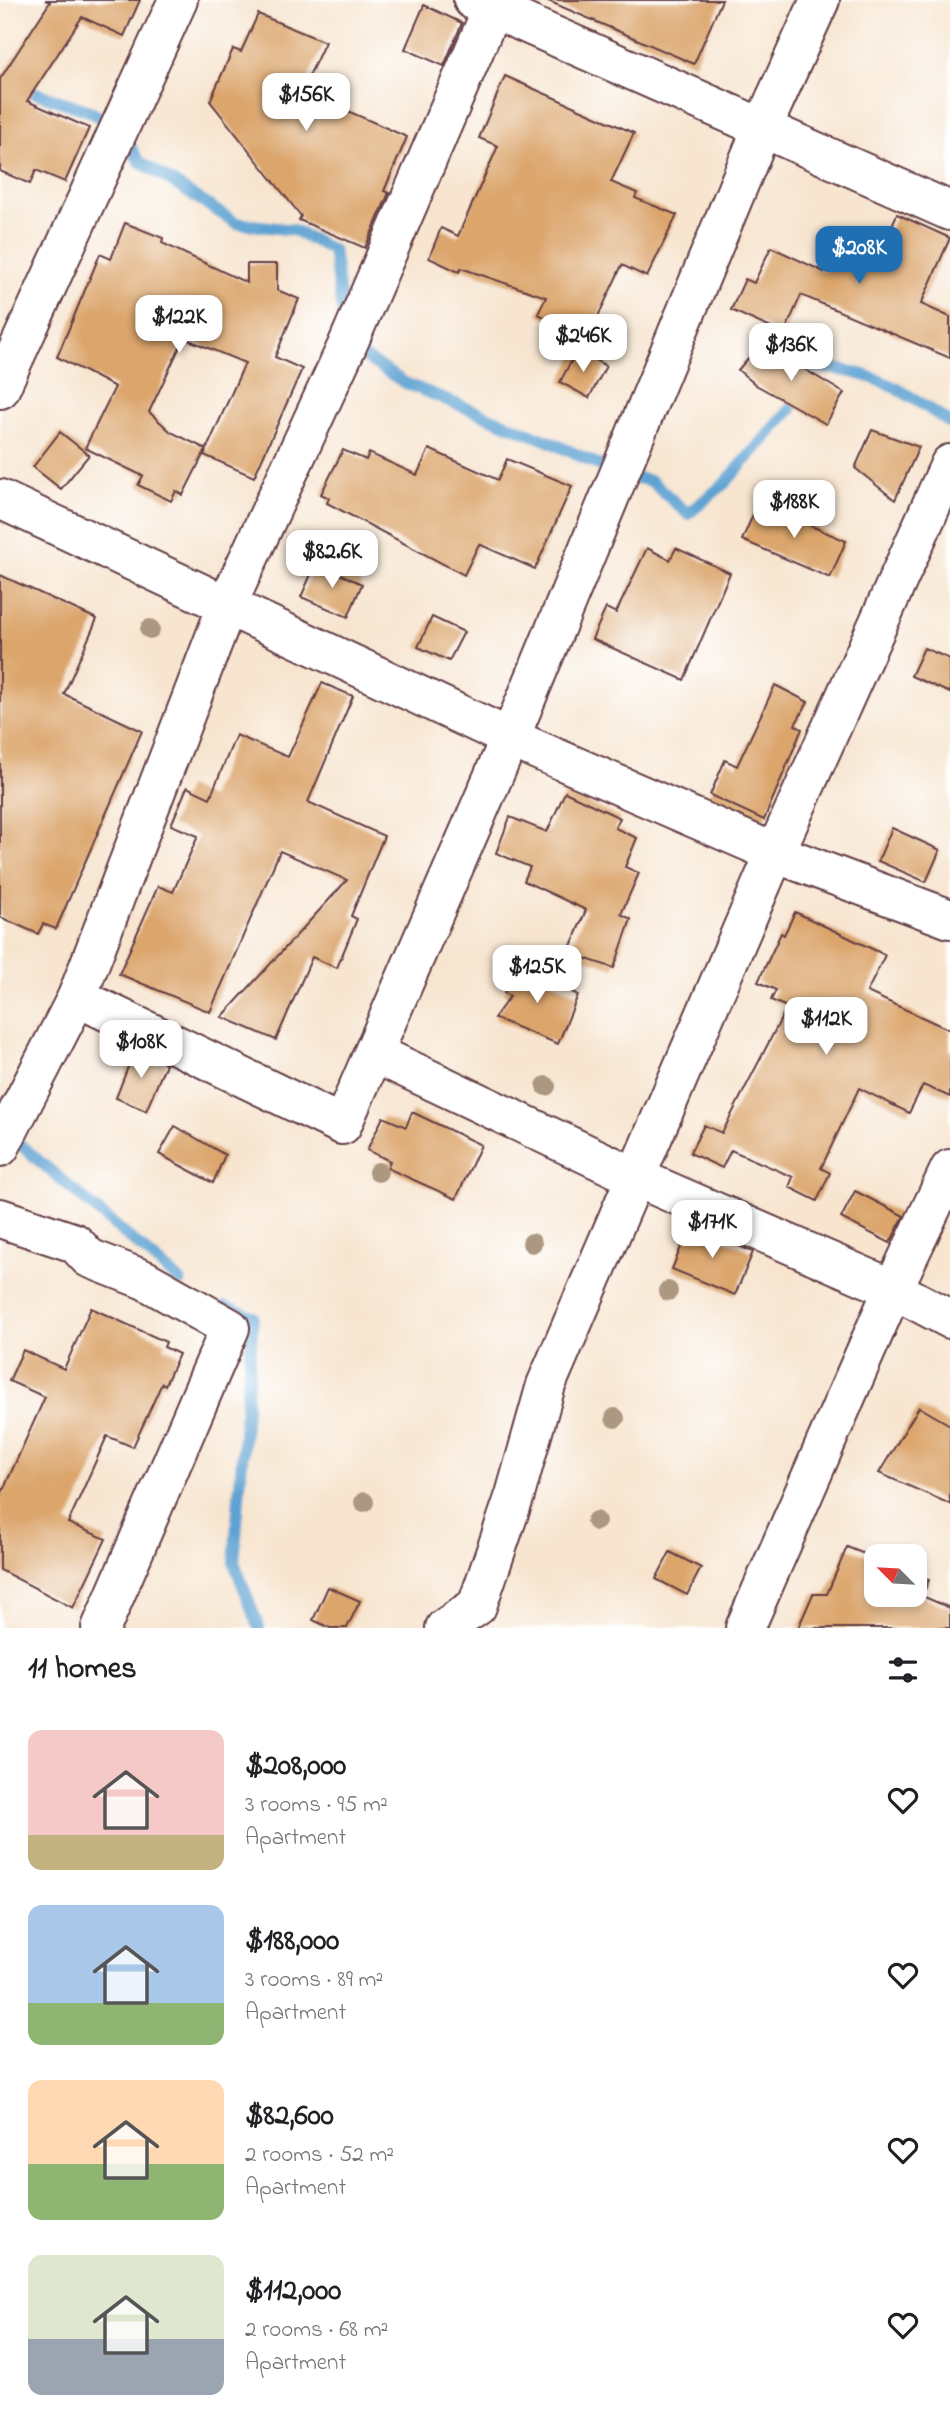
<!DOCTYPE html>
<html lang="en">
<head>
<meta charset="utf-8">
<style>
	body { margin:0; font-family:"Indie Flower",sans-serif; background:#f6f6f6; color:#202124; height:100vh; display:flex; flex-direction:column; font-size:26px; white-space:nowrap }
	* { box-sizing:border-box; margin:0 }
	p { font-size:23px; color:#757577 }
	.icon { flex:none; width:38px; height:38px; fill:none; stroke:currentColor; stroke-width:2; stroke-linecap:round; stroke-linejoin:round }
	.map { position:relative; height:1628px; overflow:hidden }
	.sheet { display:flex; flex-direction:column; background:#fff; flex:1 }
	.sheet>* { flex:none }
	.needle { width:46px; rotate:294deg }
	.buttons { position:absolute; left:864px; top:1544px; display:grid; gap:14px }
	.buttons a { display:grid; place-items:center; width:63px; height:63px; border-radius:14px; background:#fff; box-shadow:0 4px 10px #0003; font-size:35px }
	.price { position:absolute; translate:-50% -60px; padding:0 16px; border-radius:14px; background:#fff; color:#222; font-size:23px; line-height:46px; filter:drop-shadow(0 2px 4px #0008) }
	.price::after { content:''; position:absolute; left:50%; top:42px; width:21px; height:16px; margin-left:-10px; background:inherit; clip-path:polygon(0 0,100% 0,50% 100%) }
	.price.active { background:#1f6fb2; color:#fff }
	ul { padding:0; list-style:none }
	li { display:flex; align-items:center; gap:21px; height:175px; padding:0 28px }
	li span { display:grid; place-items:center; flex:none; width:196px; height:140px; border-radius:14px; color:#555 }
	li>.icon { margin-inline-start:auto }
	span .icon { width:84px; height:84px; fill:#fffc; stroke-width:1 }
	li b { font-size:30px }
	h2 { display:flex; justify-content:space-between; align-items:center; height:84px; padding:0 28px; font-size:30px }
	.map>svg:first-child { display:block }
</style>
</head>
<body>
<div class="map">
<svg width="950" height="1628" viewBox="0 0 950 1628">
	<rect width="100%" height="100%" fill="#fff"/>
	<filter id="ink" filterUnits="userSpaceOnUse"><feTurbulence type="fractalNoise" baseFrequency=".0143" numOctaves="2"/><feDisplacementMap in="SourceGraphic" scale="14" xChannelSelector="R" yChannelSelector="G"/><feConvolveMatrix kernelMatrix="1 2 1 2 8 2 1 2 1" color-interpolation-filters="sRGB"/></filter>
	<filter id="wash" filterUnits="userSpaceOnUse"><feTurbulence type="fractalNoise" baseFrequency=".00686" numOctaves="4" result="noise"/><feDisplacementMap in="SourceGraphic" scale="28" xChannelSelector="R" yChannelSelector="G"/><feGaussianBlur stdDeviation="1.57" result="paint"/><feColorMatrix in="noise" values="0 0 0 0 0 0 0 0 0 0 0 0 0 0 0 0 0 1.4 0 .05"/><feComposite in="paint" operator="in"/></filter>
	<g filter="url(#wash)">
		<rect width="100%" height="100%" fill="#f7e5d0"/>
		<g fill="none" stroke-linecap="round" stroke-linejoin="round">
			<g stroke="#5da2d2" stroke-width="12">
				<polyline points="0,81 87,110 119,128 139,161 236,223 293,230 333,250 344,323"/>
				<path d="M352 349 405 383 548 441 618 474 651 481 688 514 725 483 791 409 810 366C876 371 897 387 950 423"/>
				<polyline points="10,1136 180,1281"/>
				<polyline points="225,1307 253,1317 234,1562 259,1628"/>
			</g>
		</g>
		<g id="blocks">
			<g fill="#dba56c">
				<polygon points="45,0 140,0 124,36 82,17 27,101 89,128 65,182 36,170 30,184 0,171 0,79 50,2"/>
				<polygon points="546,0 722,0 694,64"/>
				<polygon points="424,5 462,23 444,66 405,49"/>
				<polygon points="258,14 325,42 302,91 407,137 384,191 389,193 365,248 299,220 301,216 210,101 233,49 241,52"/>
				<polygon points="505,76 634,133 611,182 637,193 635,198 677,215 647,277 622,265 588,338 538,314 546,297 461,268 459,272 429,258 441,228 458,236 498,146 479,138"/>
				<polygon points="897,214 950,238 921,304 950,317 950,358 801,295 784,334 731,310 745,279 754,283 771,247 824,272 834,251 843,256 852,237 881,250"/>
				<polygon points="125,223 163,238 162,243 247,283 247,264 277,264 277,290 299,299 275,357 302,369 254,477 204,455 245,363 184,338 149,412 171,432 206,449 183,495 176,491 171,501 138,485 143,476 85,448 115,387 57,357 100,254 111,259"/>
				<polygon points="761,343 844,393 826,424 756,385 738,370"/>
				<polygon points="577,350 606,366 589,398 560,382"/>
				<polygon points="872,430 919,447 895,500 855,468"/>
				<polygon points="60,432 89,455 61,489 33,467"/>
				<polygon points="429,449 498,480 507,459 572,486 535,569 479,544 464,575 327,503 329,498 321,494 343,450 366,460 369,453 417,475"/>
				<polygon points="758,503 846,541 830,578 742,540"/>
				<polygon points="647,548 670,560 676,548 730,573 684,680 592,639 606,608 616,613"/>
				<polygon points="316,563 362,584 348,617 301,597"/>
				<polygon points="0,575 97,619 64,694 142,731 56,929 43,924 38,934 0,917"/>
				<polygon points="432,617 464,632 449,661 418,647"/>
				<polygon points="924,648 950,659 950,693 911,676"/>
				<polygon points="322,683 353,696 308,802 384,836 351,916 357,919 337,968 312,957 276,1040 222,1017 347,880 280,851 210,1012 119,974 158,886 173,892 198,836 171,825 187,787 210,798 236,735 288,757"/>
				<polygon points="775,685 808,702 795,725 802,729 764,820 710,795 725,760 737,766"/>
				<polygon points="565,792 620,818 615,828 637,838 625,867 639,873 621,914 631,919 614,968 568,953 586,910 524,881 530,867 496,853 510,817 547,832"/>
				<polygon points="892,828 940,850 926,882 878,861"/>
				<polygon points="795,912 885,955 867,992 950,1030 950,1097 923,1085 909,1113 859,1088 821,1168 830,1173 817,1201 789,1187 793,1177 731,1150 722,1168 690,1153 704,1125 722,1133 787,1007 771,1000 776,990 758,982 781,933 784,935"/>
				<polygon points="518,964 578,995 558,1044 494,1018 510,996 504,993"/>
				<polygon points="135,1049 166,1064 146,1111 116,1098"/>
				<polygon points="412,1112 481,1145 456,1199 387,1168 390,1161 367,1150 383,1117 406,1127"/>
				<polygon points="175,1126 225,1155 213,1183 159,1154"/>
				<polygon points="855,1191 904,1216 890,1243 841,1218"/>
				<polygon points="690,1225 753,1252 735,1295 672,1269"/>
				<polygon points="91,1308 166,1342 164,1347 179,1354 165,1385 162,1383 133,1447 107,1436 68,1523 106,1539 73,1608 0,1570 0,1497 45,1397 9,1381 23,1350 64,1369"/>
				<polygon points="919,1407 950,1425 950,1504 879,1473"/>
				<polygon points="847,1547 877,1559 877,1594 915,1594 915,1575 929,1580 922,1596 950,1608 950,1628 798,1628 813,1594 827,1594"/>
				<polygon points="670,1552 701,1568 687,1595 656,1579"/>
				<polygon points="328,1587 360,1601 347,1628 330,1628 313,1620"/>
			</g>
		</g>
	</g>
	<g filter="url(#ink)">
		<use href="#blocks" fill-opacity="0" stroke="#643d44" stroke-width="2"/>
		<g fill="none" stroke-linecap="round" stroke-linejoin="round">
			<g stroke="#643d44" stroke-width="42">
				<g id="minor">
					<polyline points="473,0 950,211"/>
					<polyline points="0,389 178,0"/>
					<polyline points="0,499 510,738 775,853 950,919"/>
					<polyline points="77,997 342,1125 510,738 763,126 820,0"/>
					<polyline points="374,1053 635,1177 893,1289 950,1319"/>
					<polyline points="0,1147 77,997 228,603 347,346 496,0"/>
					<polyline points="0,1218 75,1243 89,1258 145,1280 230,1328 101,1628"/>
					<polyline points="445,1628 477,1606 515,1495 546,1385 775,853 950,464"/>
					<polyline points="745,1628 893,1289 950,1169"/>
				</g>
			</g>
			<use href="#minor" stroke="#fff" stroke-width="38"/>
		</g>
		<g fill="#ac9881">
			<circle cx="150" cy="629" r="10"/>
			<circle cx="546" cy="1086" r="10"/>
			<circle cx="378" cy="1172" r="10"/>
			<circle cx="532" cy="1243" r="10"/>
			<circle cx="668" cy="1291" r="10"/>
			<circle cx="615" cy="1418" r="10"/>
			<circle cx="364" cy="1502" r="10"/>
			<circle cx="596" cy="1521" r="10"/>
		</g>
	</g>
</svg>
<div class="buttons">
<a><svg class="needle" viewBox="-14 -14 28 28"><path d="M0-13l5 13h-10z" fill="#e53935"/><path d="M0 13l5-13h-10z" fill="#757577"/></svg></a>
</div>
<b class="price" style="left:306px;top:133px">$156K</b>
<b class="price active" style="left:859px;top:286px">$208K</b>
<b class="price" style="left:179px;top:355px">$122K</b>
<b class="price" style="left:583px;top:374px">$246K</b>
<b class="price" style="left:791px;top:383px">$136K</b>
<b class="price" style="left:794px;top:540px">$188K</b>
<b class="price" style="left:332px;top:590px">$82.6K</b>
<b class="price" style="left:537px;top:1005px">$125K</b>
<b class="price" style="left:826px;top:1057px">$112K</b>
<b class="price" style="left:141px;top:1080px">$108K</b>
<b class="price" style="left:712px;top:1260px">$171K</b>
</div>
<section class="sheet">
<h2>11 homes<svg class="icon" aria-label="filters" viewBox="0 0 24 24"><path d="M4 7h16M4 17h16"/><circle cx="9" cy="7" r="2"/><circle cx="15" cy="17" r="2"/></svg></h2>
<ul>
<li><span style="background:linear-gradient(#f6c9c9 75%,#c2b280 0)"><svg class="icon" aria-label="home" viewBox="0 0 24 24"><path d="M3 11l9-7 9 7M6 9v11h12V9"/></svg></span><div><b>$208,000</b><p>3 rooms · 95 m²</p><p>Apartment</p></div><svg class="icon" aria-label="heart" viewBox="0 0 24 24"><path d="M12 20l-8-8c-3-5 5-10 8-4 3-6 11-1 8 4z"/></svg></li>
<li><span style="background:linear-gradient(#a9c7e8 70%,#8fb573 0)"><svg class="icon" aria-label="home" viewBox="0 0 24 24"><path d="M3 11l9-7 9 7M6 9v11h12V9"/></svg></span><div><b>$188,000</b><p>3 rooms · 89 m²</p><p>Apartment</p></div><svg class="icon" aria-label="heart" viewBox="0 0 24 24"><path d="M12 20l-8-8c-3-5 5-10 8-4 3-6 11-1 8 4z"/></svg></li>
<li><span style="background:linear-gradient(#ffd9b3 60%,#8fb573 0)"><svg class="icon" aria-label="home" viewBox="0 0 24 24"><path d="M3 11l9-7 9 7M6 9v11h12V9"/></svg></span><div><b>$82,600</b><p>2 rooms · 52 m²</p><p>Apartment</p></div><svg class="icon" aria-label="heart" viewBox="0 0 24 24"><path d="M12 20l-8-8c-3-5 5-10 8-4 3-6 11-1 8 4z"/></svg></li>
<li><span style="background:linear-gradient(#dfe7d0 60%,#9aa5b1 0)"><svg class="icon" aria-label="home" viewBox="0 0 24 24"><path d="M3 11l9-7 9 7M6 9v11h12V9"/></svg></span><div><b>$112,000</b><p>2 rooms · 68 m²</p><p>Apartment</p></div><svg class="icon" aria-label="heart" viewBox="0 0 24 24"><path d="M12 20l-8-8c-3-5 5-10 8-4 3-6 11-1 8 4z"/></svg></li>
</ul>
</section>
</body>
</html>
